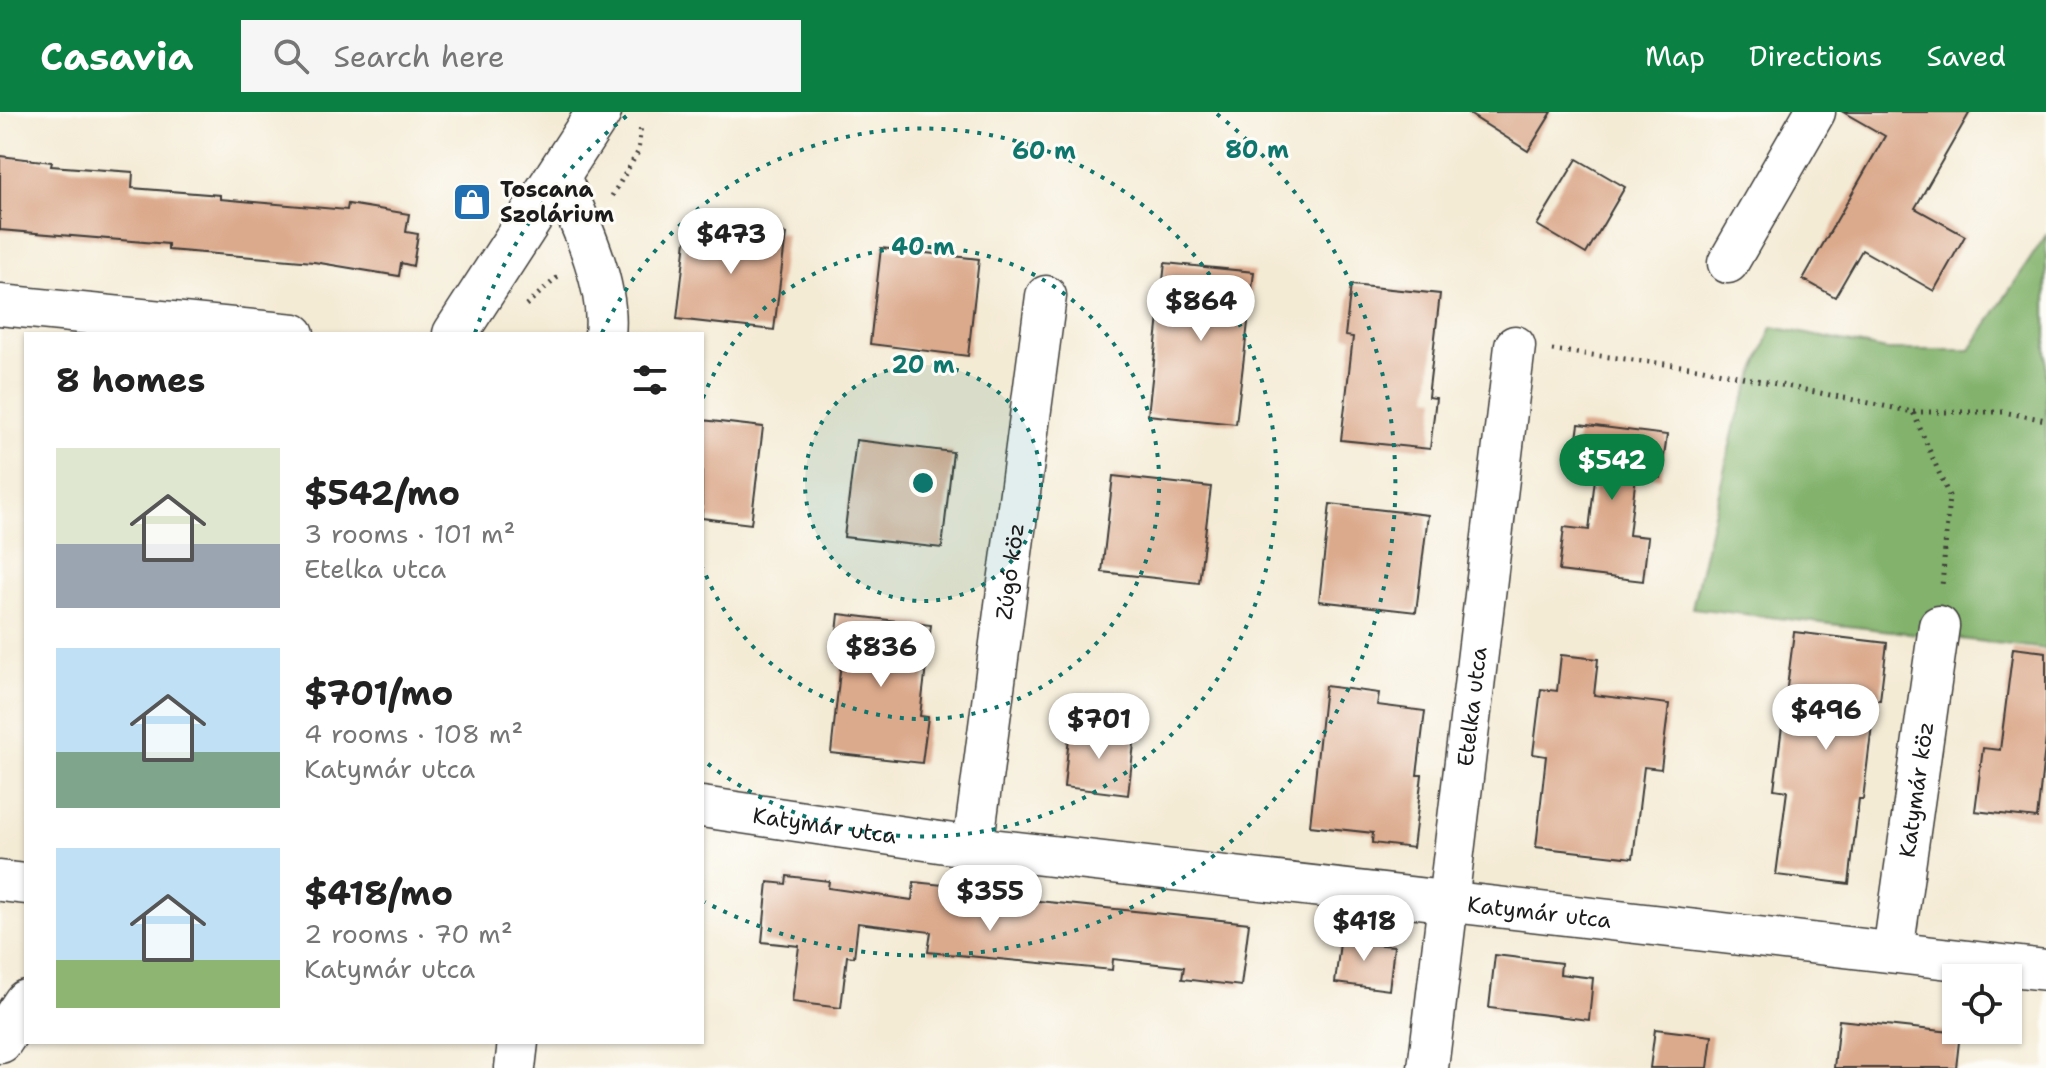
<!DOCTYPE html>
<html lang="en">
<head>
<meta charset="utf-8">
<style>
	body { margin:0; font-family:"Shantell Sans",sans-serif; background:#f6f6f6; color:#222; height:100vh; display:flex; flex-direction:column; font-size:30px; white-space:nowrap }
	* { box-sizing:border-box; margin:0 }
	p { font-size:26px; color:#767676 }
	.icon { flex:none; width:44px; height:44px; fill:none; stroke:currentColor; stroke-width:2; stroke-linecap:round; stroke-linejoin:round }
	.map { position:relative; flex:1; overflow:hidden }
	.details { position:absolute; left:24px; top:220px; width:680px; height:712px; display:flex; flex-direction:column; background:#fff; border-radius:0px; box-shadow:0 2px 6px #0004 }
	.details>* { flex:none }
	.tools { position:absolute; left:1942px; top:852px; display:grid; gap:16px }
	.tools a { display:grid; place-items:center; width:80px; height:80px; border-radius:0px; background:#fff; box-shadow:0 2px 6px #0004; font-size:40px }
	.price { position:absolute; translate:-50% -68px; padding:0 18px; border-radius:28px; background:#fff; color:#222; font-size:26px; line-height:52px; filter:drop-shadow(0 2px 4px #0008) }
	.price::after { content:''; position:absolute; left:50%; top:48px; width:24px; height:18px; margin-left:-12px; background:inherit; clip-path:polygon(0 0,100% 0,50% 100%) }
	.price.current { background:#0b8043; color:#fff }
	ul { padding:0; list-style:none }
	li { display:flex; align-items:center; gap:24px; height:200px; padding:0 32px }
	li span { display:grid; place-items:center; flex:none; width:224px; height:160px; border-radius:0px; color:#555 }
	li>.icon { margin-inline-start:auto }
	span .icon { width:96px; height:96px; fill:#fffc; stroke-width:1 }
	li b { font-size:34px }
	h2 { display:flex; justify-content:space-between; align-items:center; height:96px; padding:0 32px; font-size:34px }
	header { display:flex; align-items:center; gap:48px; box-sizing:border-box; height:112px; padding:0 40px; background:#0b8043; color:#fff }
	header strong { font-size:38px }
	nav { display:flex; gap:44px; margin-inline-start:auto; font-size:28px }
	.search { width:560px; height:72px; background:#f6f6f6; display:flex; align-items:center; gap:20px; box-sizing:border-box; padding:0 28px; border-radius:0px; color:#767676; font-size:30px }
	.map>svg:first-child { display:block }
</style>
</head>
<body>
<header>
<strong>Casavia</strong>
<div class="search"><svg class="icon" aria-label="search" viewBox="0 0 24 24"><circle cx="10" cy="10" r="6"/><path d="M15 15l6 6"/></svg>Search here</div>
<nav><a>Map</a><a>Directions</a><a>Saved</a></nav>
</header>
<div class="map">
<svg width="2046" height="956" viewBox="0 0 2046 956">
	<rect width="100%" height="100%" fill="#fdfcf7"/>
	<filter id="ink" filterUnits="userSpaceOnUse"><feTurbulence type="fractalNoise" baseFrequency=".0125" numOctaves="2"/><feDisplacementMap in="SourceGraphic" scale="16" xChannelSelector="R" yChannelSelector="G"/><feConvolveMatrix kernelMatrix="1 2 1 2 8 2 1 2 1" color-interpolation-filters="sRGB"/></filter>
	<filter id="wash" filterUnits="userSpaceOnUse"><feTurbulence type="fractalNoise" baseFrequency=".006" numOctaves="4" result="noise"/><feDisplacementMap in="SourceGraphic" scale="32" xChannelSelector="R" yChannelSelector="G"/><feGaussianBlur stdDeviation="1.8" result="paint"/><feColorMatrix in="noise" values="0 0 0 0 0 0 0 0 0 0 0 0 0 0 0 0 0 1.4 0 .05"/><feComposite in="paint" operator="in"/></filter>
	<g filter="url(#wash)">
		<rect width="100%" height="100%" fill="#f4ebd5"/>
		<polygon fill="#82b26c" stroke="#4f6744" stroke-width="2" points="2046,123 2046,537 1692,496 1735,312 1772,215 1887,238 1970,238"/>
		<g id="blocks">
			<g fill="#dba98b">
				<polygon points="1466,0 1552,0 1528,39"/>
				<polygon points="1843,0 1970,0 1915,96 1965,124 1934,179 1862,138 1835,185 1803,167 1885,24"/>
				<polygon points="0,44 52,50 51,54 133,60 132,76 220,83 220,87 347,98 348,92 409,102 406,120 418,122 413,154 401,151 399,164 314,150 168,138 168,132 0,118"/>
				<polygon points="1577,47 1625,75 1586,142 1537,113"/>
				<polygon points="688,111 786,122 774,218 677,207"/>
				<polygon points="881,136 979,147 968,244 870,232"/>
				<polygon points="1165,151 1254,160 1236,312 1148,303"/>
				<polygon points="1351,173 1440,182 1428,285 1436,286 1430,337 1341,328 1353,225 1345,224"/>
				<polygon points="702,308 763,315 751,412 702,406"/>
				<polygon points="1579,312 1667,323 1661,366 1636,363 1629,423 1648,425 1643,469 1559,459 1564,415 1589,418 1596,358 1573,355"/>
				<polygon points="856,328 953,340 942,436 844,425"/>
				<polygon points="1113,364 1211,375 1199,471 1102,460"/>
				<polygon points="1330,392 1428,403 1416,500 1319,489"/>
				<polygon points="839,502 931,513 920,604 928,605 922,651 831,641 841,550 834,549"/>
				<polygon points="1794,520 1887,531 1880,588 1875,588 1863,687 1859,687 1849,772 1776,763 1787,679 1774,677"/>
				<polygon points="2013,536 2046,540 2046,626 2037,706 1975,699 1983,636 2000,638"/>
				<polygon points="1561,543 1598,547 1594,583 1669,592 1661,657 1644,655 1633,746 1536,735 1546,644 1533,642 1541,577 1557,579"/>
				<polygon points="1325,574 1379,581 1377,593 1425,599 1417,663 1422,663 1413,736 1372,731 1373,721 1310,714"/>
				<polygon points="1070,615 1135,623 1128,683 1064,675"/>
				<polygon points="787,764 829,769 828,776 912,788 914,770 972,776 971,782 1249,811 1241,874 1182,867 1184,855 1113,847 1112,858 928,840 931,820 858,811 854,845 847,844 841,896 792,890 799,834 762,830 768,770 786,772"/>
				<polygon points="1341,823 1373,826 1372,832 1394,834 1389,878 1335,871"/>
				<polygon points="1495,843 1561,851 1560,862 1593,866 1589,908 1489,896"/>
				<polygon points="1839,908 1960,921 1956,956 1834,956"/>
				<polygon points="1655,917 1712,924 1708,956 1650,956"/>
			</g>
		</g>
	</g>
	<g filter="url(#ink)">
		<use href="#blocks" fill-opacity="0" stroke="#3c3b38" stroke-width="2"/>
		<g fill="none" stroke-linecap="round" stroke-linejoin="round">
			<g stroke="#3c3b38" stroke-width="43">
				<g id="street">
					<path d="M559 63C579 108 611 173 605 222"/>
					<polyline points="1728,151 1815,0"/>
					<polyline points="0,193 294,222"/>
					<path id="s1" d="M702 695 973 735 2046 858"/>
					<path id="s2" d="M973 735 1046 184"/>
					<polyline points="0,769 26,772"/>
					<path id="s3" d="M1893 840 1939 514"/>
					<polyline points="515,956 518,930"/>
					<path id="s4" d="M1428 956 1515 234"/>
				</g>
			</g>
			<g stroke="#3c3b38" stroke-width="47">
				<g id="secondary">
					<polyline points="455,222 599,0"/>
					<polyline points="0,929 26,890"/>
				</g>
			</g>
			<g stroke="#3c3b38" stroke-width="5" stroke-dasharray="2 6" stroke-linecap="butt">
				<polyline points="612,84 638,40 641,13"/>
				<polyline points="526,193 558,165"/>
				<polyline points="1552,238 1698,256 1913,300 1949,384 1942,475"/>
				<polyline points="1913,300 2003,300 2046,308"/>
			</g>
			<use href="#street" stroke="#fff" stroke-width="40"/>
			<use href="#secondary" stroke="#fff" stroke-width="44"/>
		</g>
	</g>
	<circle cx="923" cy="371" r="118" fill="#0f766e" fill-opacity=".12"/>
	<g fill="none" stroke="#0f766e" stroke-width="4" stroke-dasharray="4 8">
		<circle cx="923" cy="371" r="118"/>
		<path d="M703 286A236 236 0 1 1 703 456"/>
		<path d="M602 221A354 354 0 1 1 703 648"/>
		<path d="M475 221A472 472 0 0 1 629 2M1217 2A472 472 0 0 1 705 790"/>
	</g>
	<defs>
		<g id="shop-square" transform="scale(2)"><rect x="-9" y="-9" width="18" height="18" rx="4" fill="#1f6fb2" stroke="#fdfcf7"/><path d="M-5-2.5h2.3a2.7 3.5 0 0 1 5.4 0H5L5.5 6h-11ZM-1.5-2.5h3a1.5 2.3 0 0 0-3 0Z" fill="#fff"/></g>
	</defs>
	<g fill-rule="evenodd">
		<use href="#shop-square" x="472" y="90"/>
	</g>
	<g text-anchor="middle" stroke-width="6" stroke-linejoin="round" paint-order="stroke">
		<g font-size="22" font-weight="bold" fill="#1c1c1c" stroke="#fdfcf7" text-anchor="start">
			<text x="500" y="85">Toscana<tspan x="500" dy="25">Szolárium</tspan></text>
		</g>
		<g font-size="22" fill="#1c1c1c" stroke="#fdfcf7">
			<text dy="8" stroke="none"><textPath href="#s2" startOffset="278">Zúgó köz</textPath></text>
			<text dy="8" stroke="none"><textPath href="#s4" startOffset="364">Etelka utca</textPath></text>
			<text dy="8" stroke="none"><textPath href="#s3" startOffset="164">Katymár köz</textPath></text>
			<text dy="8" stroke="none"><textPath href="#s1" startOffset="124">Katymár utca</textPath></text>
			<text dy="8" stroke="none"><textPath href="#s1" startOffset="844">Katymár utca</textPath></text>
		</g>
	</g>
	<circle cx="923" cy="371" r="12" fill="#0f766e" stroke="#fdfcf7" stroke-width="4"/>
	<g font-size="24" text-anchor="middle" font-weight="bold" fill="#0f766e" stroke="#fdfcf7" stroke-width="6" stroke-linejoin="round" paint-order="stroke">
		<text x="1257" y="46">80 m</text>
		<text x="1044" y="47">60 m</text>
		<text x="923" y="143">40 m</text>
		<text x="923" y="261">20 m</text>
	</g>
</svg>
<div class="tools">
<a><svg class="icon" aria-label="locate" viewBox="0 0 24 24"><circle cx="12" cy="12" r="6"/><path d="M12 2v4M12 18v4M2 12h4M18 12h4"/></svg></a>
</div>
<b class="price" style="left:731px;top:164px">$473</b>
<b class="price" style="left:1201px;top:231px">$864</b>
<b class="price current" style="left:1612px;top:390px">$542</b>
<b class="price" style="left:881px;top:577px">$836</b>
<b class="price" style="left:1826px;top:640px">$496</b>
<b class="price" style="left:1099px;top:649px">$701</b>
<b class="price" style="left:990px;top:821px">$355</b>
<b class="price" style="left:1364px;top:851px">$418</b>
<section class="details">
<h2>8 homes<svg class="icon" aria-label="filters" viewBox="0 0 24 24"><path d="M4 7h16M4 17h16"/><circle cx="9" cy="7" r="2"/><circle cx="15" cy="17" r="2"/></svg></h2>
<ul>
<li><span style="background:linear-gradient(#dfe7d0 60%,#9aa5b1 0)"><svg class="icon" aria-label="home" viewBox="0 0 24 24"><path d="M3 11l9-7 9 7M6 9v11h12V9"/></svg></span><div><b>$542/mo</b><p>3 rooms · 101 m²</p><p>Etelka utca</p></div></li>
<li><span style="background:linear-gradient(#bfe0f5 65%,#7fa58c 0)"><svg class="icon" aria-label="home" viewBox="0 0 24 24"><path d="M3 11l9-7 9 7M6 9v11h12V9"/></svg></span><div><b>$701/mo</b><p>4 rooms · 108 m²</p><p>Katymár utca</p></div></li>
<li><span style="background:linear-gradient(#bfe0f5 70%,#8fb573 0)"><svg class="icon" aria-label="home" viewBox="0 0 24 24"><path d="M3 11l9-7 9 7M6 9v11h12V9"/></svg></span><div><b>$418/mo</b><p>2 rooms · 70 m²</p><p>Katymár utca</p></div></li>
</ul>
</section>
</div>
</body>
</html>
